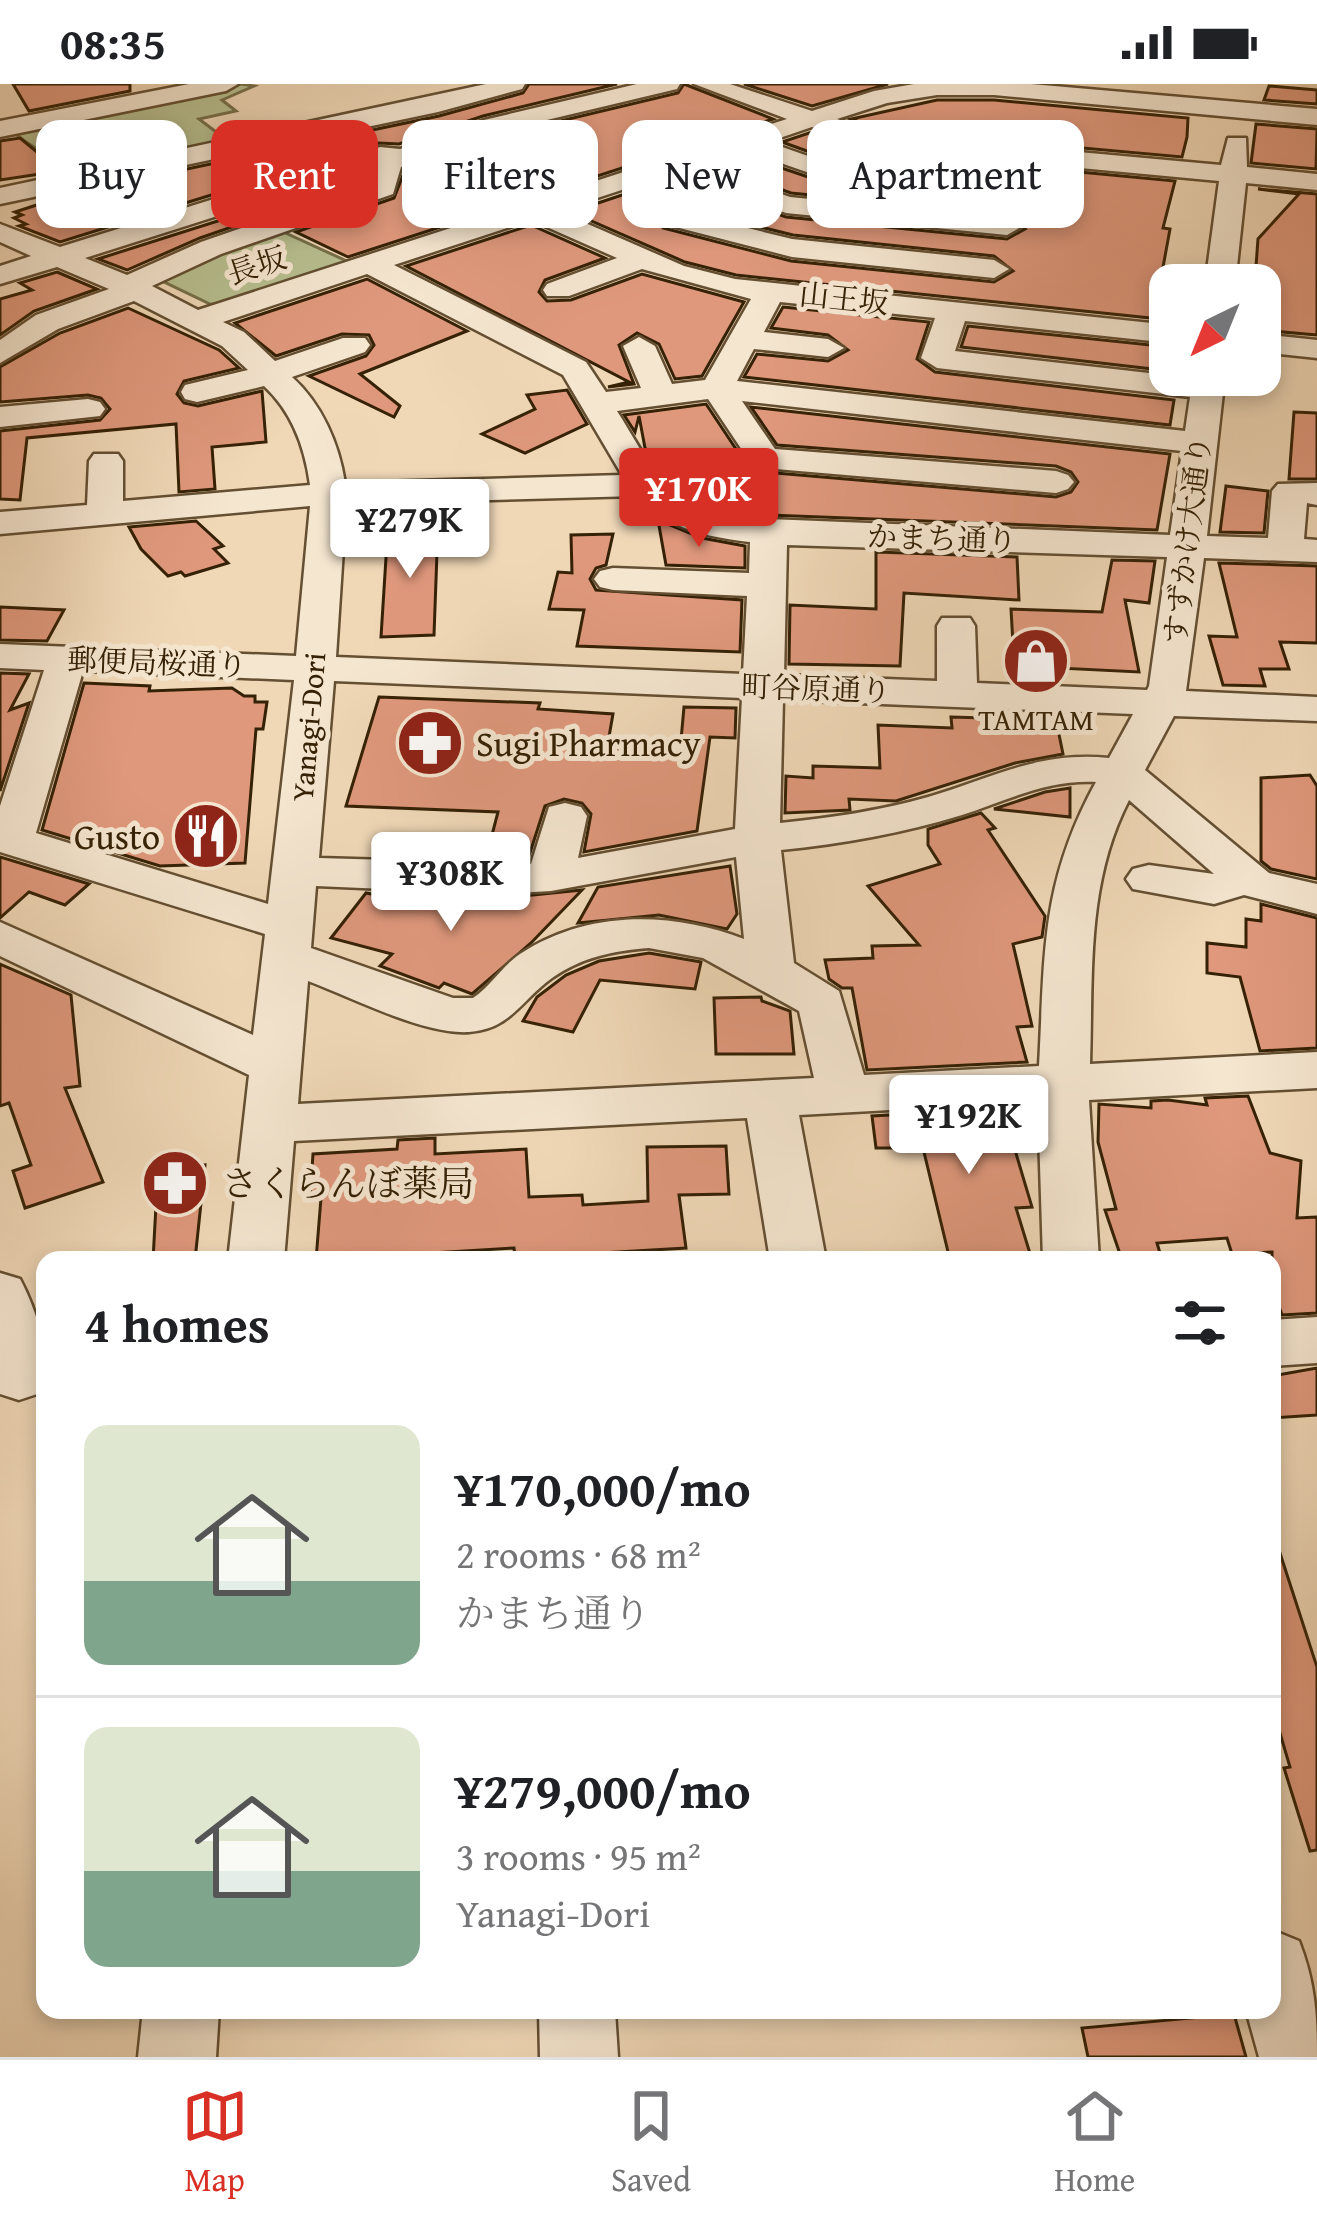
<!DOCTYPE html>
<html lang="en">
<head>
<meta charset="utf-8">
<style>
	body { margin:0; font-family:"Gentium Book Plus","Noto Serif JP",serif; background:#f2f2f2; color:#202124; height:100vh; display:flex; flex-direction:column; font-size:45px; white-space:nowrap }
	* { box-sizing:border-box; margin:0 }
	p { font-size:39px; color:#757577 }
	.icon { flex:none; width:66px; height:66px; fill:none; stroke:currentColor; stroke-width:2; stroke-linecap:round; stroke-linejoin:round }
	.map { position:relative; flex:1; overflow:hidden }
	.sheet { position:absolute; left:36px; top:1167px; width:1245px; height:768px; display:flex; flex-direction:column; background:#fff; border-radius:24px; box-shadow:0 6px 18px #0003 }
	.sheet>* { flex:none }
	.banner { position:absolute; left:36px; top:36px; width:1245px; height:108px; display:flex; gap:24px }
	.needle { width:78px; rotate:223deg }
	.fabs { position:absolute; left:1149px; top:180px; display:grid; gap:24px }
	.fabs a { display:grid; place-items:center; width:132px; height:132px; border-radius:24px; background:#fff; box-shadow:0 6px 18px #0003; font-size:60px }
	.price { position:absolute; translate:-50% -102px; padding:0 27px; border-radius:12px; background:#fff; color:#222; font-size:39px; line-height:78px; filter:drop-shadow(0 3px 6px #0008) }
	.price::after { content:''; position:absolute; left:50%; top:72px; width:36px; height:27px; margin-left:-18px; background:inherit; clip-path:polygon(0 0,100% 0,50% 100%) }
	.price.selected { background:#d93025; color:#fff }
	ul { padding:0; list-style:none }
	li { display:flex; align-items:center; gap:36px; height:300px; padding:0 48px }
	li+li { border-top:3px solid #e0e0e0 }
	li span { display:grid; place-items:center; flex:none; width:336px; height:240px; border-radius:24px; color:#555 }
	li>.icon { margin-inline-start:auto }
	span .icon { width:144px; height:144px; fill:#fffc; stroke-width:1 }
	li b { font-size:51px }
	h2 { display:flex; justify-content:space-between; align-items:center; height:144px; padding:0 48px; font-size:51px }
	.tag { padding:0 42px; border-radius:24px; background:#fff; box-shadow:0 6px 18px #0003; font-size:42px; line-height:108px }
	.tag.selected { background:#d93025; color:#fff }
	.status { display:flex; justify-content:space-between; align-items:center; height:84px; padding:0 60px; background:#fff; direction:ltr }
	.status svg { height:33px; fill:currentColor }
	.menu { display:flex; justify-content:space-around; align-items:center; height:168px; border-top:3px solid #e0e0e0; background:#fff; font-size:33px; color:#757577 }
	.menu a { display:grid; justify-items:center; gap:6px }
	.menu .selected { color:#d93025 }
	.map>svg:first-child { display:block }
</style>
</head>
<body>
<div class="status"><b>08:35</b><svg viewBox="0 0 49 12"><path d="M0 12V9h3v3zM5 12V6h3v6zM10 12V3h3v9zM15 12V0h3v12zM26 1h20v11H26zM47 4h2v5h-2z"/></svg></div>
<div class="map">
<svg width="1317" height="1973" viewBox="0 0 1317 1973">
	<rect width="100%" height="100%" fill="#f0d8b7"/>
	<filter id="stains"><feTurbulence type="fractalNoise" baseFrequency=".00167" numOctaves="4"/><feColorMatrix values="0 0 0 0 .2 0 0 0 0 .09 0 0 0 0 .02 0 0 0 .5 -.17"/></filter>
	<radialGradient id="worn" r=".72"><stop offset=".6" stop-color="#630" stop-opacity="0"/><stop offset="1" stop-color="#630" stop-opacity=".3"/></radialGradient>
	<g fill="#b7bf90" stroke="#76704a" stroke-width="3">
		<path d="M241 0 254 2 222 16 236 27 199 35 228 57 74 89C53 71 33 66 12 47L161 20Z"/>
		<polygon points="279,146 351,179 224,221 210,220 158,195"/>
	</g>
	<g fill="#df987c" stroke="#352105" stroke-width="3" fill-rule="evenodd">
		<polygon points="13,0 130,0 130,7 29,27"/>
		<polygon points="529,0 617,0 483,32 399,60 379,59 60,158 19,142 26,140 14,134 22,131 15,128 49,117 44,115 439,32 523,9"/>
		<polygon points="684,0 773,35 348,173 296,148 394,114 405,86 502,51 678,9"/>
		<polygon points="744,0 888,0 812,22"/>
		<polygon points="1269,2 1317,6 1317,20 1264,16"/>
		<polygon points="937,16 994,16 1188,34 1187,53 1182,73 882,46 851,35"/>
		<polygon points="1256,40 1317,45 1316,85 1251,79"/>
		<path d="M812 48 878 69 1175 97 1163 144 1170 145 1157 216 1170 217V236L736 191 685 178 571 128 673 94 786 133 1007 155 1025 145 1007 131 791 109 713 81 743 71 820 97 968 115 987 105 970 91 826 74 782 58ZM675 122 793 151 994 172 1013 187 994 198 791 177 663 144 656 133Z"/>
		<polygon points="20,54 60,87 0,96 0,57"/>
		<polygon points="369,89 367,96 200,154 127,186 98,175"/>
		<polygon points="1258,105 1317,110 1317,251 1260,246 1260,196 1255,196 1258,155 1299,110"/>
		<polygon points="531,141 605,174 545,196 539,208 547,217 571,216 642,190 744,218 702,292 675,295 659,260 637,249 619,261 634,300 608,303 629,298 406,182"/>
		<polygon points="57,188 97,205 34,227 0,251 0,215 32,206 20,199"/>
		<polygon points="367,195 467,247 360,290 400,322 394,333 309,292 366,272 374,261 369,251 342,250 276,272 235,239"/>
		<polygon points="783,223 929,238 917,275 935,288 1174,316 1170,341 744,293 757,270 828,277 848,266 828,251 771,244"/>
		<polygon points="128,224 219,266 239,284 184,297 177,310 184,319 198,322 262,307 266,358 212,363 215,405 179,408 176,340 27,354 20,416 0,415 0,347 100,336 110,325 101,314 88,311 0,318 0,283 60,249"/>
		<polygon points="968,242 1170,263 1170,287 961,263"/>
		<polygon points="567,306 587,340 525,369 482,350 535,325 527,311"/>
		<polygon points="706,320 748,383 764,388 1056,413 1071,408 1078,398 1071,388 1056,382 777,361 751,323 1170,370 1157,446 720,429 671,399 645,364 639,332 635,348 624,331"/>
		<polygon points="1294,328 1317,329 1317,395 1289,395"/>
		<polygon points="1226,402 1268,407 1264,449 1220,448"/>
		<polygon points="658,436 702,454 745,462 745,484 666,481"/>
		<polygon points="196,437 223,462 214,465 228,479 185,492 181,488 168,492 141,465 129,443"/>
		<polygon points="438,441 434,551 381,553 388,442"/>
		<polygon points="613,450 606,481 596,484 590,495 596,506 742,516 740,568 577,562 584,526 549,525 558,488 572,489 571,451"/>
		<polygon points="876,468 1017,473 1019,516 904,509 900,582 789,580 790,521 876,525"/>
		<polygon points="1112,476 1155,477 1149,519 1125,516 1139,588 1059,584 1060,589 1025,588 1023,578 1014,578 1011,525 1102,528"/>
		<polygon points="1219,479 1317,482 1317,559 1280,558 1289,585 1260,585 1265,602 1223,601 1209,552 1237,553"/>
		<polygon points="0,523 64,526 47,557 0,556"/>
		<polygon points="0,589 29,590 10,626 29,619 0,707"/>
		<polygon points="84,599 150,602 149,607 232,604 244,612 255,612 255,618 267,618 263,645 256,645 245,779 160,782 42,746"/>
		<polygon points="379,613 540,619 538,625 613,630 607,664 680,667 684,623 736,624 735,654 710,653 697,747 584,768 591,730 582,719 564,715 545,722 528,775 486,774 498,728 346,722"/>
		<polygon points="951,633 1056,636 1063,670 1015,679 896,717 849,715 850,726 785,729 786,692 813,694 813,682 880,684 878,641 952,644"/>
		<polygon points="1310,691 1317,702 1317,795 1271,785 1261,777 1261,694"/>
		<polygon points="1070,704 1070,733 994,725 1045,708"/>
		<polygon points="981,729 995,744 988,746 1045,832 1042,853 1013,860 1032,942 1017,943 1027,978 867,986 852,904 842,904 829,895 825,876 873,874 872,862 919,861 868,802 940,780 928,761 928,745"/>
		<polygon points="0,773 89,800 65,821 29,808 0,834"/>
		<polygon points="730,782 737,830 727,845 659,831 578,839 598,803"/>
		<polygon points="582,806 531,859 472,910 444,899 439,904 380,882 392,870 331,854 366,809 431,821 438,812 475,817"/>
		<polygon points="1261,820 1317,834 1317,964 1260,967 1240,893 1207,889 1207,859 1246,863 1246,835 1261,837"/>
		<polygon points="649,869 701,878 695,905 600,896 573,948 523,937 537,913 566,891 599,877"/>
		<polygon points="0,880 71,911 80,1002 65,1004 103,1098 25,1124 13,1087 31,1081 9,1019 0,1022"/>
		<polygon points="761,913 762,917 790,927 794,970 716,970 714,914"/>
		<polygon points="1248,1012 1270,1069 1301,1077 1297,1134 1317,1133 1317,1229 1282,1231 1272,1203 1272,1168 1232,1170 1227,1154 1157,1159 1162,1176 1122,1176 1105,1126 1116,1125 1098,1058 1099,1020 1151,1024 1151,1017 1168,1016 1207,1021 1205,1014"/>
		<polygon points="1016,1024 1029,1055 1012,1056 1032,1123 1016,1124 1032,1176 950,1176 923,1064 876,1064 872,1032"/>
		<polygon points="435,1054 435,1070 526,1065 529,1113 582,1111 583,1121 648,1117 647,1063 726,1062 729,1110 679,1111 686,1164 515,1174 514,1164 316,1176 321,1114 310,1114 313,1070 397,1065 398,1056"/>
		<polygon points="205,1081 195,1176 153,1176 158,1085"/>
		<polygon points="1317,1284 1317,1331 1272,1334 1272,1292"/>
		<polygon points="1278,1463 1317,1583 1317,1766 1310,1767 1284,1684 1290,1683 1272,1622 1272,1464"/>
		<polygon points="1234,1930 1246,1973 1088,1973 1082,1944"/>
	</g>
	<g fill="none" stroke-linecap="round" stroke-linejoin="round">
		<g stroke="#644f32" stroke-width="5">
			<g id="minor">
				<polygon points="189,0 238,0 226,7 0,53 0,37"/>
				<polygon points="486,0 525,0 522,5 438,28 0,120 0,104"/>
				<path d="M637 0H680L677 5 501 47 401 83 393 110 221 170 152 202 198 226 787 35 694 0H730L812 27 874 7 914 0H1031L1317 25V41L994 11H937L887 19 837 35 881 50 1221 81 1228 54H1246L1247 83 1317 90V106L1246 99 1235 201H1205L1219 97 878 65 812 43 768 58 825 78 969 95 983 103 969 111 821 93 743 66 699 81 790 113 1007 135 1021 143 1007 151 786 129 673 89 558 127 684 182 735 195 1170 241V259L965 237 955 267 1193 294 1225 291 1207 452 1268 454 1272 407 1278 400 1317 399V421L1307 419 1304 455 1317 456V478L1204 474 1186 607 1317 613V637L1174 632 1145 686 1269 789 1317 800V830L1244 811 1214 820 1133 805 1126 795 1133 785 1149 781 1214 790 1129 716C1086 799 1093 889 1090 980L1317 968V1004L1089 1016 1099 1176H1043L1038 1018 799 1031 826 1176H770L747 1034 294 1057 284 1176H228L249 991 0 872V838L253 951 265 850 0 768V722L44 586 0 584V560L296 572 310 422 0 450V428L87 421 89 377 94 370H118L123 377V417L310 401C305 363 292 328 264 302L197 318 185 315 181 308 185 301 248 286 222 262 134 217 58 245 0 279V256L36 231 109 205 57 183 0 200V182L31 172 0 158V140L60 163 380 63 400 65 484 36ZM375 82 371 99 201 158 127 191 85 174ZM531 136 617 174 547 200 543 206 547 212H569L642 185 751 215 705 296 672 300 655 262 639 253 623 262 641 304 606 308 586 278 394 181ZM367 190 563 291 622 391 345 399C339 360 322 320 292 293L365 268 370 261 365 254H343L275 277 244 248 223 238ZM780 218 935 234 921 274 937 284 1190 313 1185 347 737 297 754 265 828 273 844 264 828 255 764 248ZM708 315 752 381 764 384 1056 409 1068 405 1074 398 1068 391 1056 387 775 365 742 317 1182 367 1170 451 719 433C656 406 652 382 617 327ZM637 412C667 445 707 453 750 458L749 489 613 484 600 487 594 495 600 503 613 506 747 512 743 590 336 573 346 420ZM787 461 1167 473 1149 602 1147 606 977 599 975 542 970 534H942L937 542V597L784 591ZM83 587 294 596 268 820 36 749ZM334 597 742 614 735 745 578 774 587 732 581 723 565 719 549 723 531 780 319 774ZM783 616 1133 630 1109 674C1038 667 993 694 928 713 879 727 830 734 780 739ZM1096 698C1040 800 1045 871 1039 982L864 991 839 907 794 879 781 766C842 760 903 749 962 731 1008 716 1046 696 1096 698ZM736 773 744 855C671 827 587 826 520 870 502 882 491 902 473 914H453L311 864 316 802 500 810 551 807ZM649 864 703 874 799 927 814 994 298 1020 308 897C351 913 424 951 469 948 511 945 521 916 552 894 582 873 613 867 649 864Z"/>
				<polygon points="674,126 792,155 994,176 1009,185 994,194 792,173 664,140 660,134"/>
				<polygon points="1260,250 1317,256 1317,274 1260,268"/>
				<polygon points="88,315 100,318 105,325 100,332 0,343 0,323"/>
				<path d="M0 1189 20 1195C35 1223 55 1279 40 1309L19 1316 0 1310Z"/>
				<polygon points="1317,1233 1317,1279 1272,1282 1272,1236"/>
				<path d="M1272 1846 1299 1857C1315 1898 1317 1930 1317 1973H1259L1246 1926H1272Z"/>
				<polygon points="143,1926 219,1926 216,1973 138,1973"/>
				<polygon points="539,1926 615,1926 618,1973 540,1973"/>
			</g>
		</g>
		<use href="#minor" fill="#f5e6d0" fill-rule="evenodd"/>
	</g>
	<defs>
		<g id="shop-disc" transform="scale(3.45)"><circle r="9.5" fill="#8f2418" stroke="#f5e6d0"/><path d="M-5-2.5h2.3a2.7 3.5 0 0 1 5.4 0H5L5.5 6h-11ZM-1.5-2.5h3a1.5 2.3 0 0 0-3 0Z" fill="#fff"/></g>
		<g id="pharmacy-disc" transform="scale(3.45)"><circle r="9.5" fill="#8f2418" stroke="#f5e6d0"/><path d="M-2-6h4v4h4v4h-4v4h-4v-4h-4v-4h4Z" fill="#fff"/></g>
		<g id="restaurant-disc" transform="scale(3.45)"><circle r="9.5" fill="#8f2418" stroke="#f5e6d0"/><path d="M-5-6h1v4h1v-4h1v4h1v-4h1v5L-1.5 .5V6h-2V.5L-5-1ZM5-6V6H3V1.5H1.5Q1.5-4 5-6Z" fill="#fff"/></g>
	</defs>
	<g fill-rule="evenodd">
		<use href="#shop-disc" x="1036" y="577"/>
		<use href="#pharmacy-disc" x="430" y="659"/>
		<use href="#restaurant-disc" x="206" y="752"/>
		<use href="#pharmacy-disc" x="175" y="1099"/>
	</g>
	<g text-anchor="middle" stroke-width="10" stroke-linejoin="round" paint-order="stroke">
		<g font-size="30" fill="#352105" stroke="#f5e6d0">
			<text transform="translate(257 182) rotate(-18)" y="10">長坂</text>
			<text transform="translate(844 215) rotate(6)" y="10">山王坂</text>
			<text transform="translate(942 455) rotate(2)" y="10">かまち通り</text>
			<text transform="translate(1188 456) rotate(-83)" y="10">すずかけ大通り</text>
			<text transform="translate(157 579) rotate(2)" y="10">郵便局桜通り</text>
			<text transform="translate(816 605) rotate(2)" y="10">町谷原通り</text>
			<text transform="translate(309 643) rotate(-85)" y="10">Yanagi-Dori</text>
		</g>
		<g font-size="30" fill="#352105" stroke="#f5e6d0">
			<text x="1036" y="646">TAMTAM</text>
		</g>
		<g font-size="36" fill="#352105" stroke="#f5e6d0" text-anchor="start">
			<text x="476" y="672">Sugi Pharmacy</text>
			<text x="160" y="765" text-anchor="end">Gusto</text>
			<text x="222" y="1112">さくらんぼ薬局</text>
		</g>
	</g>
	<rect width="100%" height="100%" filter="url(#stains)"/>
	<rect width="100%" height="100%" fill="url(#worn)"/>
</svg>
<div class="fabs">
<a><svg class="needle" viewBox="-14 -14 28 28"><path d="M0-13l5 13h-10z" fill="#e53935"/><path d="M0 13l5-13h-10z" fill="#757577"/></svg></a>
</div>
<b class="price selected" style="left:699px;top:466px">¥170K</b>
<b class="price" style="left:410px;top:497px">¥279K</b>
<b class="price" style="left:451px;top:850px">¥308K</b>
<b class="price" style="left:969px;top:1093px">¥192K</b>
<div class="banner">
<a class="tag">Buy</a>
<a class="tag selected">Rent</a>
<a class="tag">Filters</a>
<a class="tag">New</a>
<a class="tag">Apartment</a>
</div>
<section class="sheet">
<h2>4 homes<svg class="icon" aria-label="filters" viewBox="0 0 24 24"><path d="M4 7h16M4 17h16"/><circle cx="9" cy="7" r="2"/><circle cx="15" cy="17" r="2"/></svg></h2>
<ul>
<li><span style="background:linear-gradient(#dfe7d0 65%,#7fa58c 0)"><svg class="icon" aria-label="home" viewBox="0 0 24 24"><path d="M3 11l9-7 9 7M6 9v11h12V9"/></svg></span><div><b>¥170,000/mo</b><p>2 rooms · 68 m²</p><p>かまち通り</p></div></li>
<li><span style="background:linear-gradient(#dfe7d0 60%,#7fa58c 0)"><svg class="icon" aria-label="home" viewBox="0 0 24 24"><path d="M3 11l9-7 9 7M6 9v11h12V9"/></svg></span><div><b>¥279,000/mo</b><p>3 rooms · 95 m²</p><p>Yanagi-Dori</p></div></li>
</ul>
</section>
</div>
<nav class="menu">
<a class="selected"><svg class="icon" aria-label="map" viewBox="0 0 24 24"><path d="M3 6l6-2 6 2 6-2v14l-6 2-6-2-6 2zM9 4v14M15 6v14"/></svg>Map</a>
<a><svg class="icon" aria-label="saved" viewBox="0 0 24 24"><path d="M7 4h10v16l-5-4-5 4z"/></svg>Saved</a>
<a><svg class="icon" aria-label="home" viewBox="0 0 24 24"><path d="M3 11l9-7 9 7M6 9v11h12V9"/></svg>Home</a>
</nav>
</body>
</html>
